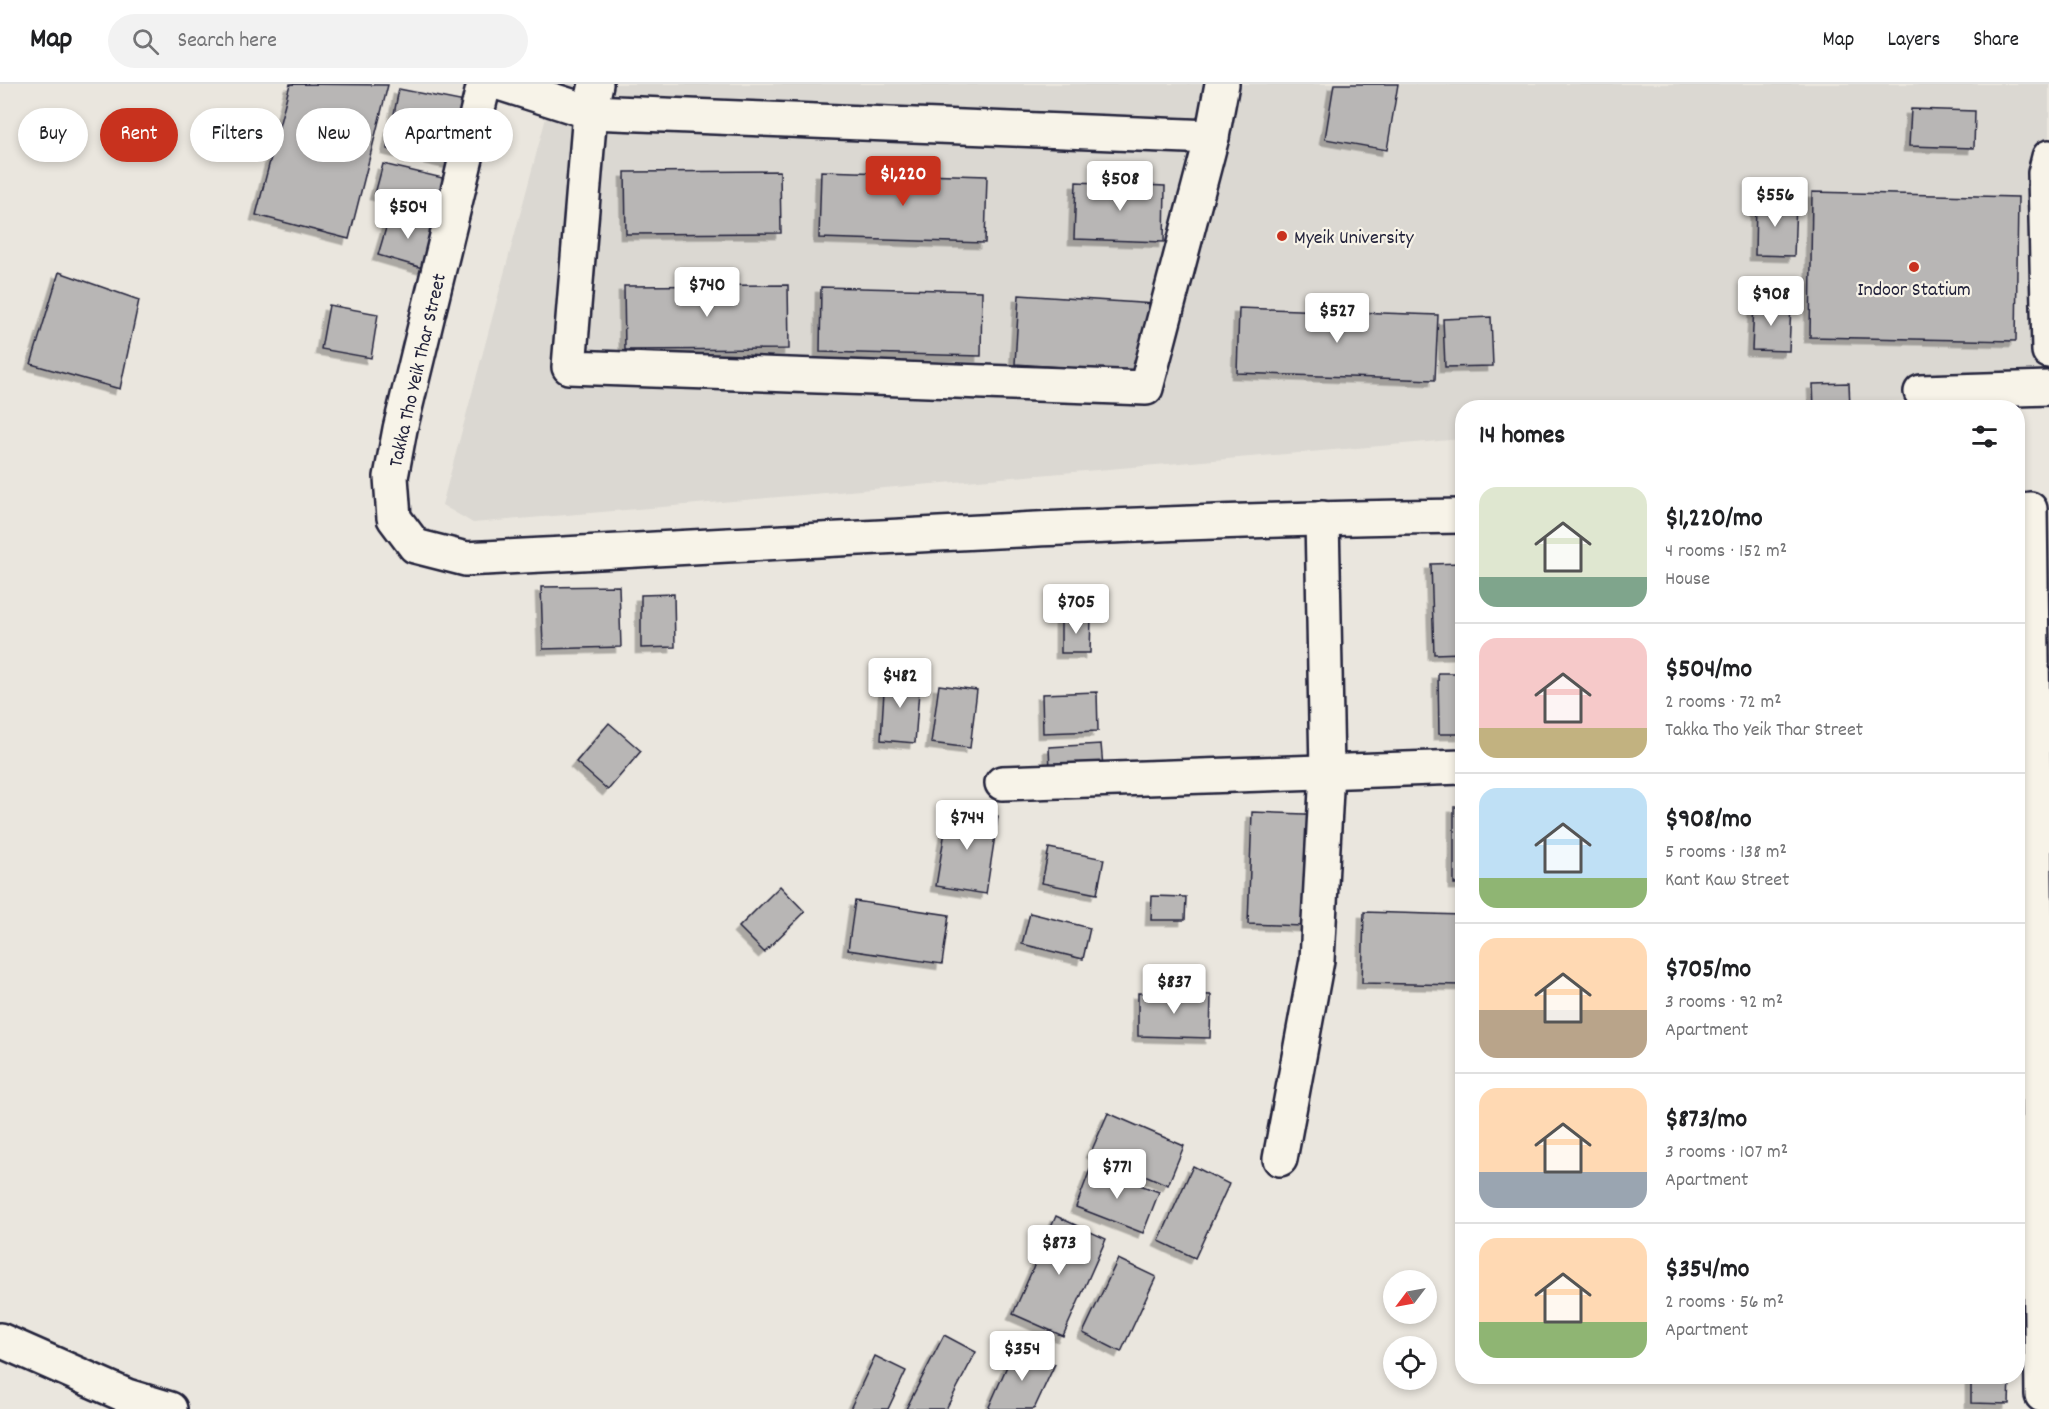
<!DOCTYPE html>
<html lang="en">
<head>
<meta charset="utf-8">
<style>
	body { margin:0; font-family:Dekko,sans-serif; background:#f2f2f2; color:#202124; height:100vh; display:flex; flex-direction:column; font-size:22px; white-space:nowrap }
	* { box-sizing:border-box; margin:0 }
	p { font-size:20px; color:#757577 }
	.icon { flex:none; width:33px; height:33px; fill:none; stroke:currentColor; stroke-width:2; stroke-linecap:round; stroke-linejoin:round }
	.map { position:relative; flex:1; overflow:hidden }
	.sheet { position:absolute; left:1455px; top:316px; width:570px; height:984px; display:flex; flex-direction:column; background:#fff; border-radius:24px; box-shadow:0 3px 9px #0003 }
	.sheet>* { flex:none }
	.hud { position:absolute; left:18px; top:24px; width:570px; height:54px; display:flex; gap:12px }
	.needle { width:39px; rotate:238deg }
	.controls { position:absolute; left:1383px; top:1186px; display:grid; gap:12px }
	.controls a { display:grid; place-items:center; width:54px; height:54px; border-radius:50%; background:#fff; box-shadow:0 3px 9px #0003; font-size:30px }
	.price { position:absolute; translate:-50% -51px; padding:0 14px; border-radius:6px; background:#fff; color:#222; font-size:20px; line-height:39px; filter:drop-shadow(0 2px 3px #0008) }
	.price::after { content:''; position:absolute; left:50%; top:36px; width:18px; height:14px; margin-left:-9px; background:inherit; clip-path:polygon(0 0,100% 0,50% 100%) }
	.price.active { background:#c8321e; color:#fff }
	ul { padding:0; list-style:none }
	li { display:flex; align-items:center; gap:18px; height:150px; padding:0 24px }
	li+li { border-top:2px solid #e0e0e0 }
	li span { display:grid; place-items:center; flex:none; width:168px; height:120px; border-radius:18px; color:#555 }
	li>.icon { margin-inline-start:auto }
	span .icon { width:72px; height:72px; fill:#fffc; stroke-width:1 }
	li b { font-size:26px }
	h2 { display:flex; justify-content:space-between; align-items:center; height:72px; padding:0 24px; font-size:26px }
	.tag { padding:0 21px; border-radius:27px; background:#fff; box-shadow:0 3px 9px #0003; font-size:21px; line-height:54px }
	.tag.active { background:#c8321e; color:#fff }
	header { display:flex; align-items:center; gap:36px; box-sizing:border-box; height:84px; padding:0 30px; background:#fff; border-bottom:2px solid #e0e0e0 }
	header strong { font-size:28px }
	nav { display:flex; gap:33px; margin-inline-start:auto; font-size:21px }
	.search { width:420px; height:54px; background:#f2f2f2; display:flex; align-items:center; gap:15px; box-sizing:border-box; padding:0 21px; border-radius:33px; color:#757577; font-size:22px }
	.map>svg:first-child { display:block }
</style>
</head>
<body>
<header>
<strong>Map</strong>
<div class="search"><svg class="icon" aria-label="search" viewBox="0 0 24 24"><circle cx="10" cy="10" r="6"/><path d="M15 15l6 6"/></svg>Search here</div>
<nav><a>Map</a><a>Layers</a><a>Share</a></nav>
</header>
<div class="map">
<svg width="2049" height="1325" viewBox="0 0 2049 1325">
	<defs>
		<filter id="shadow"><feDropShadow dx="-5.5" dy="5.5" stdDeviation="0" flood-color="#0004"/></filter>
	</defs>
	<rect width="100%" height="100%" fill="#eae6de"/>
	<filter id="ink" filterUnits="userSpaceOnUse"><feTurbulence type="fractalNoise" baseFrequency=".0167" numOctaves="2"/><feDisplacementMap in="SourceGraphic" scale="12" xChannelSelector="R" yChannelSelector="G"/><feConvolveMatrix kernelMatrix="1 2 1 2 8 2 1 2 1" color-interpolation-filters="sRGB"/></filter>
	<g filter="url(#ink)">
		<polygon fill="#dbd8d2" points="555,0 2049,0 2049,304 1819,324 1462,324 1462,355 473,439 442,421"/>
		<g fill="#b8b6b5" stroke="#22223b" stroke-width="1.5" filter="url(#shadow)">
			<polygon points="290,0 388,1 349,155 256,131"/>
			<polygon points="1334,0 1398,0 1387,66 1325,55"/>
			<polygon points="399,5 465,18 452,79 387,65"/>
			<polygon points="1911,25 1975,27 1974,64 1909,62"/>
			<polygon points="383,80 447,95 441,126 375,110"/>
			<polygon points="780,87 781,149 626,150 625,88"/>
			<polygon points="821,87 987,92 985,159 819,154"/>
			<polygon points="1076,98 1165,102 1164,158 1074,155"/>
			<polygon points="1812,108 2018,113 2016,257 1810,253"/>
			<polygon points="1756,117 1796,118 1794,172 1755,171"/>
			<polygon points="391,127 439,142 426,185 378,171"/>
			<polygon points="59,188 139,216 120,305 31,280"/>
			<polygon points="788,201 789,265 625,266 624,202"/>
			<polygon points="821,203 982,207 981,272 820,268"/>
			<polygon points="1019,211 1170,221 1165,290 1015,280"/>
			<polygon points="1754,219 1791,220 1789,267 1752,266"/>
			<polygon points="329,221 378,230 371,274 321,265"/>
			<polygon points="1239,224 1438,231 1435,296 1237,289"/>
			<polygon points="1491,233 1493,282 1445,283 1443,235"/>
			<polygon points="1849,299 1850,324 1814,324 1813,300"/>
			<polygon points="1462,479 1462,569 1434,570 1431,480"/>
			<polygon points="619,502 621,563 543,565 541,503"/>
			<polygon points="674,510 675,563 641,564 641,511"/>
			<polygon points="1061,532 1091,533 1090,569 1061,569"/>
			<polygon points="1438,589 1462,589 1462,650 1439,650"/>
			<polygon points="885,591 920,594 915,659 881,656"/>
			<polygon points="939,601 977,606 970,664 931,659"/>
			<polygon points="1097,608 1098,647 1043,649 1042,610"/>
			<polygon points="609,639 641,667 608,706 576,678"/>
			<polygon points="1101,660 1103,683 1050,686 1049,663"/>
			<polygon points="949,723 998,732 986,810 936,802"/>
			<rect x="1454" y="723" width="8" height="77"/>
			<polygon points="1252,728 1332,731 1328,843 1248,840"/>
			<polygon points="1049,764 1104,775 1097,810 1042,799"/>
			<polygon points="780,802 805,828 764,868 739,843"/>
			<polygon points="1152,812 1186,813 1185,836 1151,836"/>
			<polygon points="855,817 949,831 942,880 848,866"/>
			<polygon points="1364,828 1462,831 1462,901 1362,899"/>
			<polygon points="1030,829 1090,844 1083,875 1022,860"/>
			<polygon points="1138,909 1211,911 1210,954 1138,952"/>
			<polygon points="1108,1029 1184,1062 1168,1101 1091,1068"/>
			<polygon points="1193,1082 1229,1100 1195,1174 1159,1157"/>
			<polygon points="1091,1083 1159,1108 1143,1149 1076,1123"/>
			<polygon points="1056,1132 1106,1155 1063,1252 1013,1230"/>
			<polygon points="1118,1175 1156,1193 1121,1268 1083,1249"/>
			<polygon points="944,1251 976,1268 946,1325 906,1325"/>
			<polygon points="1016,1262 1055,1280 1034,1325 988,1325"/>
			<polygon points="875,1272 906,1287 888,1325 850,1325"/>
			<polygon points="1971,1293 2010,1293 2009,1320 1971,1319"/>
		</g>
		<g fill="none" stroke-linecap="round" stroke-linejoin="round">
			<g stroke="#22223b" stroke-width="38">
				<g id="minor">
					<path d="M484 0 400 345 391 393 394 434 415 462 466 475C798 458 1130 436 1462 432"/>
					<polyline points="502,0 590,28 1212,53"/>
					<polyline points="596,0 590,28 569,283 1146,304 1212,53 1222,0"/>
					<polyline points="2049,73 2045,89 2049,267"/>
					<polyline points="1921,308 2049,304"/>
					<polyline points="2030,425 2042,1311"/>
					<polyline points="1002,699 1462,683"/>
					<polyline points="1280,1075 1317,876 1327,687 1322,434"/>
					<polyline points="0,1256 127,1312 170,1325"/>
				</g>
			</g>
			<use href="#minor" stroke="#f7f3e8" stroke-width="33"/>
		</g>
	</g>
	<g fill="#c8321e" stroke="#f7f3e8" stroke-width="2">
		<circle cx="1282" cy="152" r="6"/>
		<circle cx="1914" cy="183" r="6"/>
	</g>
	<g text-anchor="middle" stroke-width="4.5" stroke-linejoin="round" paint-order="stroke">
		<g font-size="20" fill="#22223b" stroke="#f7f3e8" text-anchor="start">
			<text x="1294" y="159">Myeik University</text>
			<text x="1914" y="211" text-anchor="middle">Indoor Statium</text>
		</g>
		<g font-size="20" fill="#22223b" stroke="#f7f3e8">
			<text transform="translate(416 286) rotate(-77)" y="7">Takka Tho Yeik Thar Street</text>
		</g>
	</g>
</svg>
<div class="controls">
<a><svg class="needle" viewBox="-14 -14 28 28"><path d="M0-13l5 13h-10z" fill="#e53935"/><path d="M0 13l5-13h-10z" fill="#757577"/></svg></a>
<a><svg class="icon" aria-label="locate" viewBox="0 0 24 24"><circle cx="12" cy="12" r="6"/><path d="M12 2v4M12 18v4M2 12h4M18 12h4"/></svg></a>
</div>
<b class="price active" style="left:903px;top:123px">$1,220</b>
<b class="price" style="left:1120px;top:128px">$508</b>
<b class="price" style="left:1775px;top:144px">$556</b>
<b class="price" style="left:408px;top:156px">$504</b>
<b class="price" style="left:707px;top:234px">$740</b>
<b class="price" style="left:1771px;top:243px">$908</b>
<b class="price" style="left:1337px;top:260px">$527</b>
<b class="price" style="left:1076px;top:551px">$705</b>
<b class="price" style="left:900px;top:625px">$482</b>
<b class="price" style="left:967px;top:767px">$744</b>
<b class="price" style="left:1174px;top:931px">$837</b>
<b class="price" style="left:1117px;top:1116px">$771</b>
<b class="price" style="left:1059px;top:1192px">$873</b>
<b class="price" style="left:1022px;top:1298px">$354</b>
<div class="hud">
<a class="tag">Buy</a>
<a class="tag active">Rent</a>
<a class="tag">Filters</a>
<a class="tag">New</a>
<a class="tag">Apartment</a>
</div>
<section class="sheet">
<h2>14 homes<svg class="icon" aria-label="filters" viewBox="0 0 24 24"><path d="M4 7h16M4 17h16"/><circle cx="9" cy="7" r="2"/><circle cx="15" cy="17" r="2"/></svg></h2>
<ul>
<li><span style="background:linear-gradient(#dfe7d0 75%,#7fa58c 0)"><svg class="icon" aria-label="home" viewBox="0 0 24 24"><path d="M3 11l9-7 9 7M6 9v11h12V9"/></svg></span><div><b>$1,220/mo</b><p>4 rooms · 152 m²</p><p>House</p></div></li>
<li><span style="background:linear-gradient(#f6c9c9 75%,#c2b280 0)"><svg class="icon" aria-label="home" viewBox="0 0 24 24"><path d="M3 11l9-7 9 7M6 9v11h12V9"/></svg></span><div><b>$504/mo</b><p>2 rooms · 72 m²</p><p>Takka Tho Yeik Thar Street</p></div></li>
<li><span style="background:linear-gradient(#bfe0f5 75%,#8fb573 0)"><svg class="icon" aria-label="home" viewBox="0 0 24 24"><path d="M3 11l9-7 9 7M6 9v11h12V9"/></svg></span><div><b>$908/mo</b><p>5 rooms · 138 m²</p><p>Kant Kaw Street</p></div></li>
<li><span style="background:linear-gradient(#ffd9b3 60%,#b9a48a 0)"><svg class="icon" aria-label="home" viewBox="0 0 24 24"><path d="M3 11l9-7 9 7M6 9v11h12V9"/></svg></span><div><b>$705/mo</b><p>3 rooms · 92 m²</p><p>Apartment</p></div></li>
<li><span style="background:linear-gradient(#ffd9b3 70%,#9aa5b1 0)"><svg class="icon" aria-label="home" viewBox="0 0 24 24"><path d="M3 11l9-7 9 7M6 9v11h12V9"/></svg></span><div><b>$873/mo</b><p>3 rooms · 107 m²</p><p>Apartment</p></div></li>
<li><span style="background:linear-gradient(#ffd9b3 70%,#8fb573 0)"><svg class="icon" aria-label="home" viewBox="0 0 24 24"><path d="M3 11l9-7 9 7M6 9v11h12V9"/></svg></span><div><b>$354/mo</b><p>2 rooms · 56 m²</p><p>Apartment</p></div></li>
</ul>
</section>
</div>
</body>
</html>
